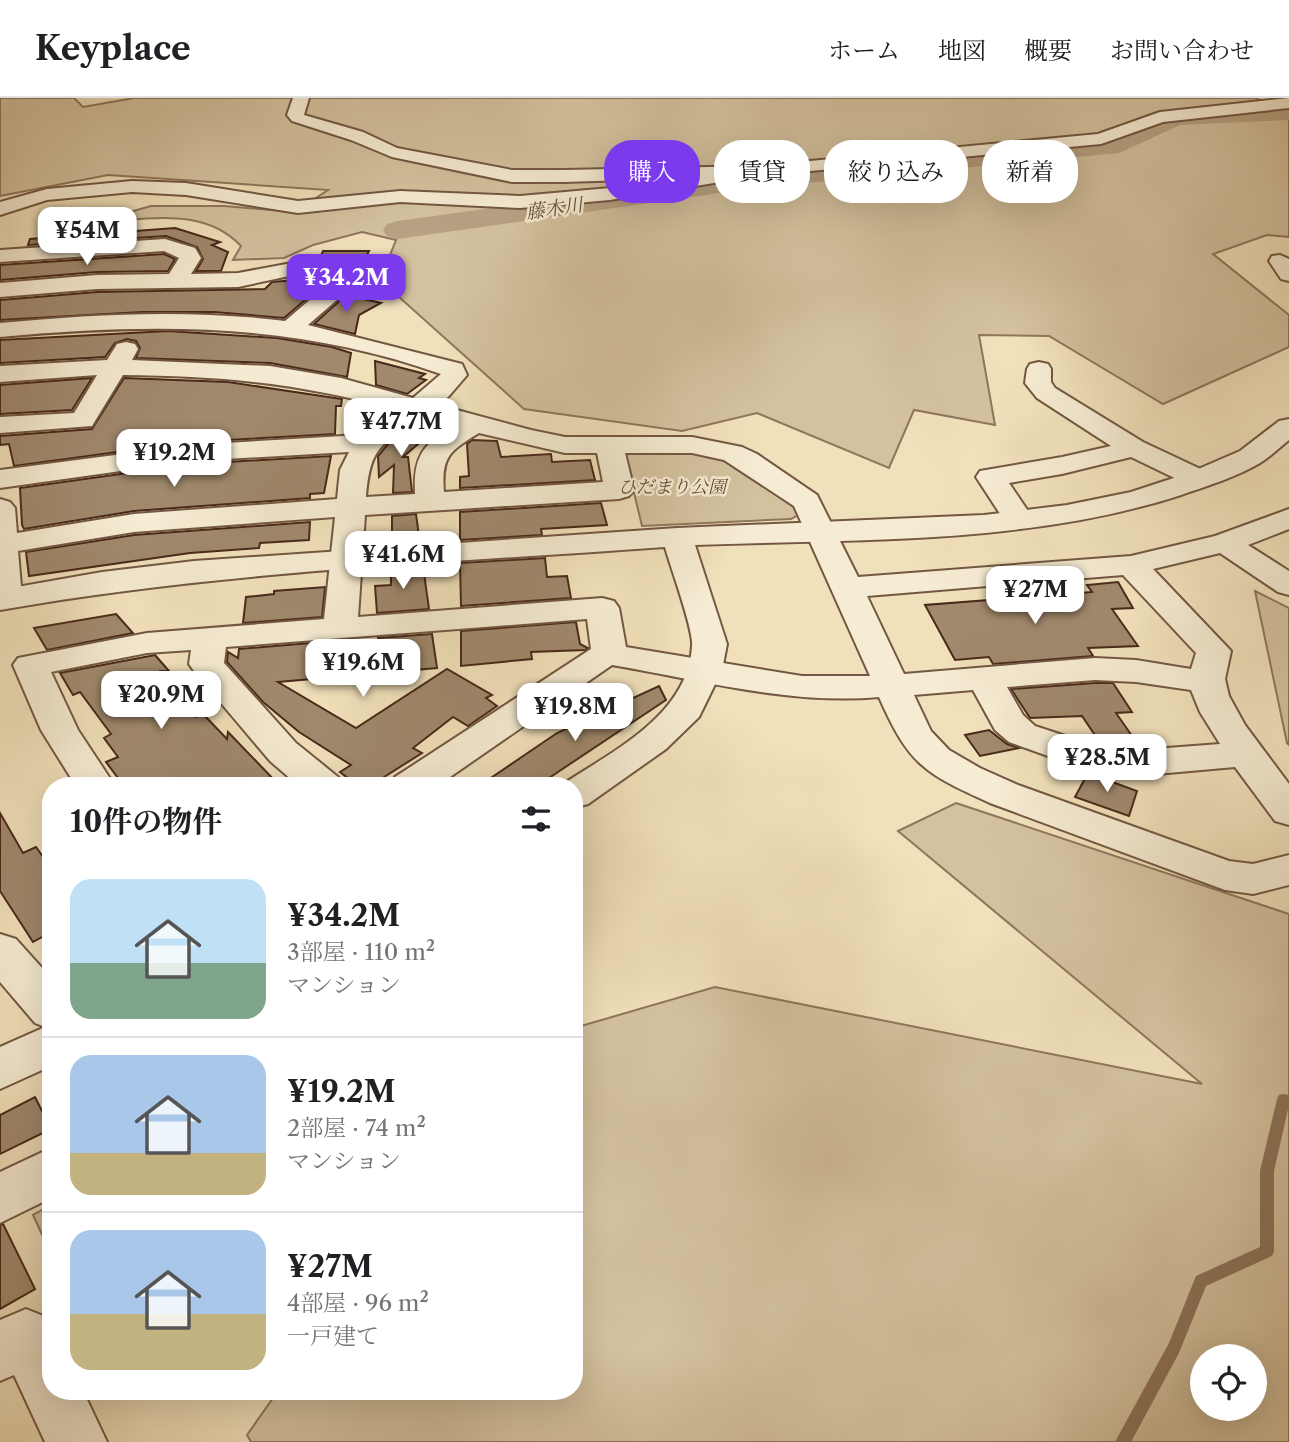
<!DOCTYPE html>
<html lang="ja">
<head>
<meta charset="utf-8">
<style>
	body { margin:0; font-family:"Libre Caslon Text","Noto Serif JP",serif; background:#f2f2f2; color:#202124; height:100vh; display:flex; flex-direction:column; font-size:26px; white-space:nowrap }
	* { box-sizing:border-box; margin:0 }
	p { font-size:23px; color:#757577 }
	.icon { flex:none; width:38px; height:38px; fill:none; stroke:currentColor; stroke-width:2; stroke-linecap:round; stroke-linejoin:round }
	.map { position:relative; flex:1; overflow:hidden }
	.side { position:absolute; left:42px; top:679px; width:541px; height:623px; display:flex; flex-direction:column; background:#fff; border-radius:28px; box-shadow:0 7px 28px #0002 }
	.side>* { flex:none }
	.banner { position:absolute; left:604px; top:42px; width:579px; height:63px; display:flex; gap:14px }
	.tools { position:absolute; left:1190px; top:1246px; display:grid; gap:14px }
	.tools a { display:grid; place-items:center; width:77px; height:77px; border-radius:50%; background:#fff; box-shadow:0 7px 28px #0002; font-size:35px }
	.price { position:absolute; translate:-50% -60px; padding:0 16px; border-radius:14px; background:#fff; color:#222; font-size:23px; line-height:46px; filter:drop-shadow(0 2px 4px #0008) }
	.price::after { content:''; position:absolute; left:50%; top:42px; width:21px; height:16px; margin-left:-10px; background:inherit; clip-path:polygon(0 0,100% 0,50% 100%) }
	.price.current { background:#7c3aed; color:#fff }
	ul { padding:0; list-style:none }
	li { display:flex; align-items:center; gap:21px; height:175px; padding:0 28px }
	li+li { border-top:2px solid #e0e0e0 }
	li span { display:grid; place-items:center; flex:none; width:196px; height:140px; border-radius:21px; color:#555 }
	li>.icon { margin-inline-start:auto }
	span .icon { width:84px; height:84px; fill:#fffc; stroke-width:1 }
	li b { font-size:30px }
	h2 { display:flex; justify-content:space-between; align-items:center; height:84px; padding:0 28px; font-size:30px }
	.chip { padding:0 24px; border-radius:28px; background:#fff; box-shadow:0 7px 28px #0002; font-size:24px; line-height:63px }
	.chip.current { background:#7c3aed; color:#fff }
	header { display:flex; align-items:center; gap:42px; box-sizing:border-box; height:98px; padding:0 35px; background:#fff; border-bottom:2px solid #e0e0e0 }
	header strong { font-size:33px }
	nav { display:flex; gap:38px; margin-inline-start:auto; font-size:24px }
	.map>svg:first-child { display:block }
</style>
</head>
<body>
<header>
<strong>Keyplace</strong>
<nav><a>ホーム</a><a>地図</a><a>概要</a><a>お問い合わせ</a></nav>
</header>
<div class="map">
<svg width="1289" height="1344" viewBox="0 0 1289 1344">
	<rect width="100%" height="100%" fill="#f1e1bb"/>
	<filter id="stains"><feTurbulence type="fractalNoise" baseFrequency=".00286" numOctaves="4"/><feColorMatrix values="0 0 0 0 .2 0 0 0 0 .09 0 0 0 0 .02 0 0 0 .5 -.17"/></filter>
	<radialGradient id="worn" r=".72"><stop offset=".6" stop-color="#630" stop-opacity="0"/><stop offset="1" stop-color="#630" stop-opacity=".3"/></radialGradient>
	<g fill="#d4c29f" stroke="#8e765c" stroke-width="2" fill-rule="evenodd">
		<path d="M0 0H74L83 9 134 0H1256L1278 11 1289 12V139L1267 137 1213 156 1289 217V249L1163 306 1049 238 979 237 995 327 914 312 889 370 757 315 682 333 524 311 380 182 396 142 362 134 313 147 284 160 233 162 241 148C211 116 167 118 126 122V115L151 108H224L294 114 328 92 108 77 0 98Z"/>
		<polygon points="682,352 720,359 794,405 800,416 791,421 642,428 625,357 631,353"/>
		<polygon points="1255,493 1289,510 1289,647 1287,645"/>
		<path d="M956 705 1289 816V1344H251L247 1337 278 1293H574V930L715 889 1202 986 898 733ZM1202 1258H1255V1311H1202Z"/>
		<polygon points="51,1107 51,1156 33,1117"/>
	</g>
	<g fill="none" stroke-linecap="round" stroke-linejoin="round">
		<polygon fill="#8c7259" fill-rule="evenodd" points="1283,996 1289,997 1289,1007 1274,1073 1274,1153 1272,1158 1206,1188 1179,1255 1131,1344 1115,1344 1169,1245 1196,1178 1260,1149 1260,1073 1277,1001 1279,997"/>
		<polygon fill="#b8a284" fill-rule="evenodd" points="1289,8 1289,22 1180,27 1119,55 754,90 398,141 387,138 383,132 387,126 398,123 754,74 1114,40 1175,13"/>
	</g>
	<g fill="#a0896d" stroke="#492919" stroke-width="2">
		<polygon points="175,130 220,144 212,147 228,154 221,173 196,173 203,161 197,149 166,138 28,147 30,141"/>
		<polygon points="323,153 369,153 364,162 320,160"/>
		<polygon points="164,156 175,161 168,173 97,174 0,182 0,167"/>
		<polygon points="308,177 333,178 284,220 214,214 142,214 0,222 0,202 97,194 265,191 272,184 296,182"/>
		<polygon points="346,197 381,205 359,217 355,236 314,226"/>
		<polygon points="168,233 277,240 332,249 351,255 347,279 270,265 136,260 140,250 136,243 127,241 115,245 105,259 0,265 0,242"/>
		<polygon points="375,263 425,276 419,280 426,282 407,296 376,287"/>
		<polygon points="92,280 72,312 0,316 0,287"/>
		<polygon points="124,280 228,284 342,301 341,308 336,308 335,336 192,344 14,368 9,346 0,347 0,338 92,331"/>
		<polygon points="414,327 430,330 418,346 403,359 408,359 412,394 393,395 394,367 379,379 378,358 389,345"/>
		<polygon points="472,342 497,343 501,359 551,356 552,364 590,362 595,382 460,390 460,379 469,378 467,346"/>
		<polygon points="331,358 324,395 310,396 310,400 134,413 24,431 22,427 20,390 192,366"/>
		<polygon points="601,405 607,427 541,431 542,437 460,442 460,414"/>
		<polygon points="416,416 420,445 392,447 392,418"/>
		<polygon points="310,424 309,442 260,445 259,450 190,455 29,478 26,454 134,437"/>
		<polygon points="545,460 547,479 567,478 571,500 461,508 460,465"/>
		<polygon points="423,468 429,511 377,515 375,488 391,487 391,470"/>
		<polygon points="1118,484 1133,510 1112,511 1138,548 1088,550 1093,558 993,566 989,559 955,562 925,507 1092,494 1087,487"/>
		<polygon points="325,489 322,519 243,525 246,499 274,496 274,493"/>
		<polygon points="116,516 133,535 47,552 34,530"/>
		<polygon points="576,524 580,546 588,550 585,552 531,554 532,561 461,568 461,533"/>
		<polygon points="432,536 437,570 278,584 356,630 447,571 492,597 486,600 497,608 468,628 453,619 413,650 422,655 381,681 378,680 363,688 358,688 340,674 351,667 299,634 263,604 227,564 228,554 238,560 239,551 323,544 323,553 379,547 378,540"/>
		<polygon points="155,557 169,573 161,573 164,576 159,577 196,619 203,616 227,641 228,634 280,688 124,688 106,664 118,659 104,640 111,636 80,594 73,597 60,575"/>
		<polygon points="1095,585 1113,585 1132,614 1116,615 1137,645 1101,646 1082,618 1030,620 1011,591"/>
		<polygon points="659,588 666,602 537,688 479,688 557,635"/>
		<polygon points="989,632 1007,646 1019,650 980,658 965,637"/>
		<polygon points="1088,675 1137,693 1129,718 1075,699"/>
		<polygon points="0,715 23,755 36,749 51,770 51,834 33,844 0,793"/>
		<polygon points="35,999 51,1031 0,1056 0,1017"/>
		<polygon points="3,1126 35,1191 0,1211 0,1127"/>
	</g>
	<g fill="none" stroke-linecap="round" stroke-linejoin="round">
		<g stroke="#735742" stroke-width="4">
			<g id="minor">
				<polygon points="293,0 309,0 304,17 363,34 397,50 512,72 564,72 757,68 1098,36 1160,14 1289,0 1289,10 1163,24 1101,46 757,78 564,84 512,84 392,59 351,42 292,23 287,17"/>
				<path d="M165 141 195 150 201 160 191 176 238 175 308 162 368 165 371 170 368 175 308 227 462 266 467 277 449 298 438 307 531 332 565 339H692L742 349 757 356 817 397 858 479 1131 458 1215 438 1289 411V431L1248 447 1289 473V497L1278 494 1220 455 1153 471 1231 553 1225 581 1229 598 1245 627 1289 686V727L1275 723 1235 669 1112 680 1098 676 1009 644 995 632 973 592 914 597 931 633 949 652 980 670 1018 687 1229 763 1253 766 1289 757V787L1253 796 1225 792 990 705C924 675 909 667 879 599 790 607 700 582 612 567L437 688H390L395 679 591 551 587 521 226 549 224 565 296 645 338 679 343 688H299L270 663 194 573 189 566 191 552 147 555 51 574 78 632 115 688H76L41 632 13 567 18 560 147 535 324 521 335 419 134 434 18 453 22 500 18 507 0 508V401L10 404 15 410 17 435 134 416 337 401 340 372 349 354 192 363 0 390V372L192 347 360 337 397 312C301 285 222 278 123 277L92 328 0 335V319L74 315 97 277 0 284V268L107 262 117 246 126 244 135 246 138 251 132 262 270 268 341 280 413 300 441 276C295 224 153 225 0 239V225C95 216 189 211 285 223L340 176 308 174 238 189 97 191 0 199V185L97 177 169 176 179 160 164 153 0 164V152ZM421 319 453 327C422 347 413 360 415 396L366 399C370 347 382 347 421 319ZM479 335 565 355H597L603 384 444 394C441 358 450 353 479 335ZM625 355H692L724 362 794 408 870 578H802L626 549 619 510 614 503 602 500 358 519 365 417 619 401 629 398 634 392ZM1123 477 1196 555 1191 571 1136 562 1095 560 904 576 867 498ZM1095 582 1136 584 1191 592 1200 614 1220 646 1114 654 1035 628 1023 617 1007 589Z"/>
				<polygon points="1280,157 1289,161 1289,183 1281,181 1269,163 1272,158"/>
				<polygon points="1039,264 1048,266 1051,271 1051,284 1055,290 1143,344 1209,375 1213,381 1209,387 1199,390 1189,387 1131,359 1062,376 1009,385 1034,422 1030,428 1019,431 1008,428 976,379 980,373 1062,359 1111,348 1037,300 1025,285 1027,271 1030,266"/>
				<polygon points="0,836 16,841 51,880 51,968 0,991 0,949 45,929 35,925 0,884"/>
				<polygon points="26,1211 46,1219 51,1228 51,1293 83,1293 107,1344 45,1344 14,1277 0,1283 0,1222"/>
			</g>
		</g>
		<g stroke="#735742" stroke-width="4">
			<g id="tertiary">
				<polygon points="757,68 766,73 763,77 610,102 520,110 400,104 298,115 186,97 132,94 47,102 0,117 0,104 47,91 132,83 186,85 298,103 400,93 520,98 610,90"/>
				<path d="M1289 321V342C1279 350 1270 359 1260 365 1236 379 1207 388 1181 397 1028 447 854 441 695 447L727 546 722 572 699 619 666 651 588 706 574 710V688H560C611 654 688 618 692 548 694 532 670 468 665 449 443 465 219 473 0 512V492L102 474 194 463 677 430 984 417 1067 407 1131 394 1189 375 1240 353 1279 323Z"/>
				<polygon points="51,1050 51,1100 0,1125 0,1074"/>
			</g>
		</g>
		<use href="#minor" fill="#f6ecd3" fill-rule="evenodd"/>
		<use href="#tertiary" fill="#f6ecd3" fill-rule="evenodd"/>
	</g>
	<g text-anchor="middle" stroke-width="5" stroke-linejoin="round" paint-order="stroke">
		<g font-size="18" font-style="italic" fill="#654834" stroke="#f6ecd3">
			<text x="672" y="395">ひだまり公園</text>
		</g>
		<g font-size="19" font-style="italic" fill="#6a4d39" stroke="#f6ecd3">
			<text transform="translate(554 110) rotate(-8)" y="7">藤木川</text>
		</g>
	</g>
	<rect width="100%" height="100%" filter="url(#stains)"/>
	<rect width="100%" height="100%" fill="url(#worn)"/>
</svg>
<div class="tools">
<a><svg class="icon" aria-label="locate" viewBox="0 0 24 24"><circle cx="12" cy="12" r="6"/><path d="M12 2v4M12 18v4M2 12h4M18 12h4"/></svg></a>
</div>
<b class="price" style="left:87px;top:169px">¥54M</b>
<b class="price current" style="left:346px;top:216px">¥34.2M</b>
<b class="price" style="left:401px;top:360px">¥47.7M</b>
<b class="price" style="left:174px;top:391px">¥19.2M</b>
<b class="price" style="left:403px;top:493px">¥41.6M</b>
<b class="price" style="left:1035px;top:528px">¥27M</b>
<b class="price" style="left:363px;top:601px">¥19.6M</b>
<b class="price" style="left:161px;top:633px">¥20.9M</b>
<b class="price" style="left:575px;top:645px">¥19.8M</b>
<b class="price" style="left:1107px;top:696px">¥28.5M</b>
<div class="banner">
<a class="chip current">購入</a>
<a class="chip">賃貸</a>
<a class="chip">絞り込み</a>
<a class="chip">新着</a>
</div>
<section class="side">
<h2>10件の物件<svg class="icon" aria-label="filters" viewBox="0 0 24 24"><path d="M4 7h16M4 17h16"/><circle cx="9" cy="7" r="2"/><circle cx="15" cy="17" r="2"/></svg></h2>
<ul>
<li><span style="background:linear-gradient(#bfe0f5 60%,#7fa58c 0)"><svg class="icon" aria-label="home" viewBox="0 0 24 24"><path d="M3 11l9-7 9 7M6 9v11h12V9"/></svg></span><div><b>¥34.2M</b><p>3部屋 · 110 m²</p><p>マンション</p></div></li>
<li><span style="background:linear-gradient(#a9c7e8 70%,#c2b280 0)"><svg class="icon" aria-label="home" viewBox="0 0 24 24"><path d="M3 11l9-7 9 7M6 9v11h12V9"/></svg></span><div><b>¥19.2M</b><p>2部屋 · 74 m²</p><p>マンション</p></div></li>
<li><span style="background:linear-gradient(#a9c7e8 60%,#c2b280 0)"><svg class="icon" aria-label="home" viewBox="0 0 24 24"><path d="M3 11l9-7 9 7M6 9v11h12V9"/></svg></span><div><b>¥27M</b><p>4部屋 · 96 m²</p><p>一戸建て</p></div></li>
</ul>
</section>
</div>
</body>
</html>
